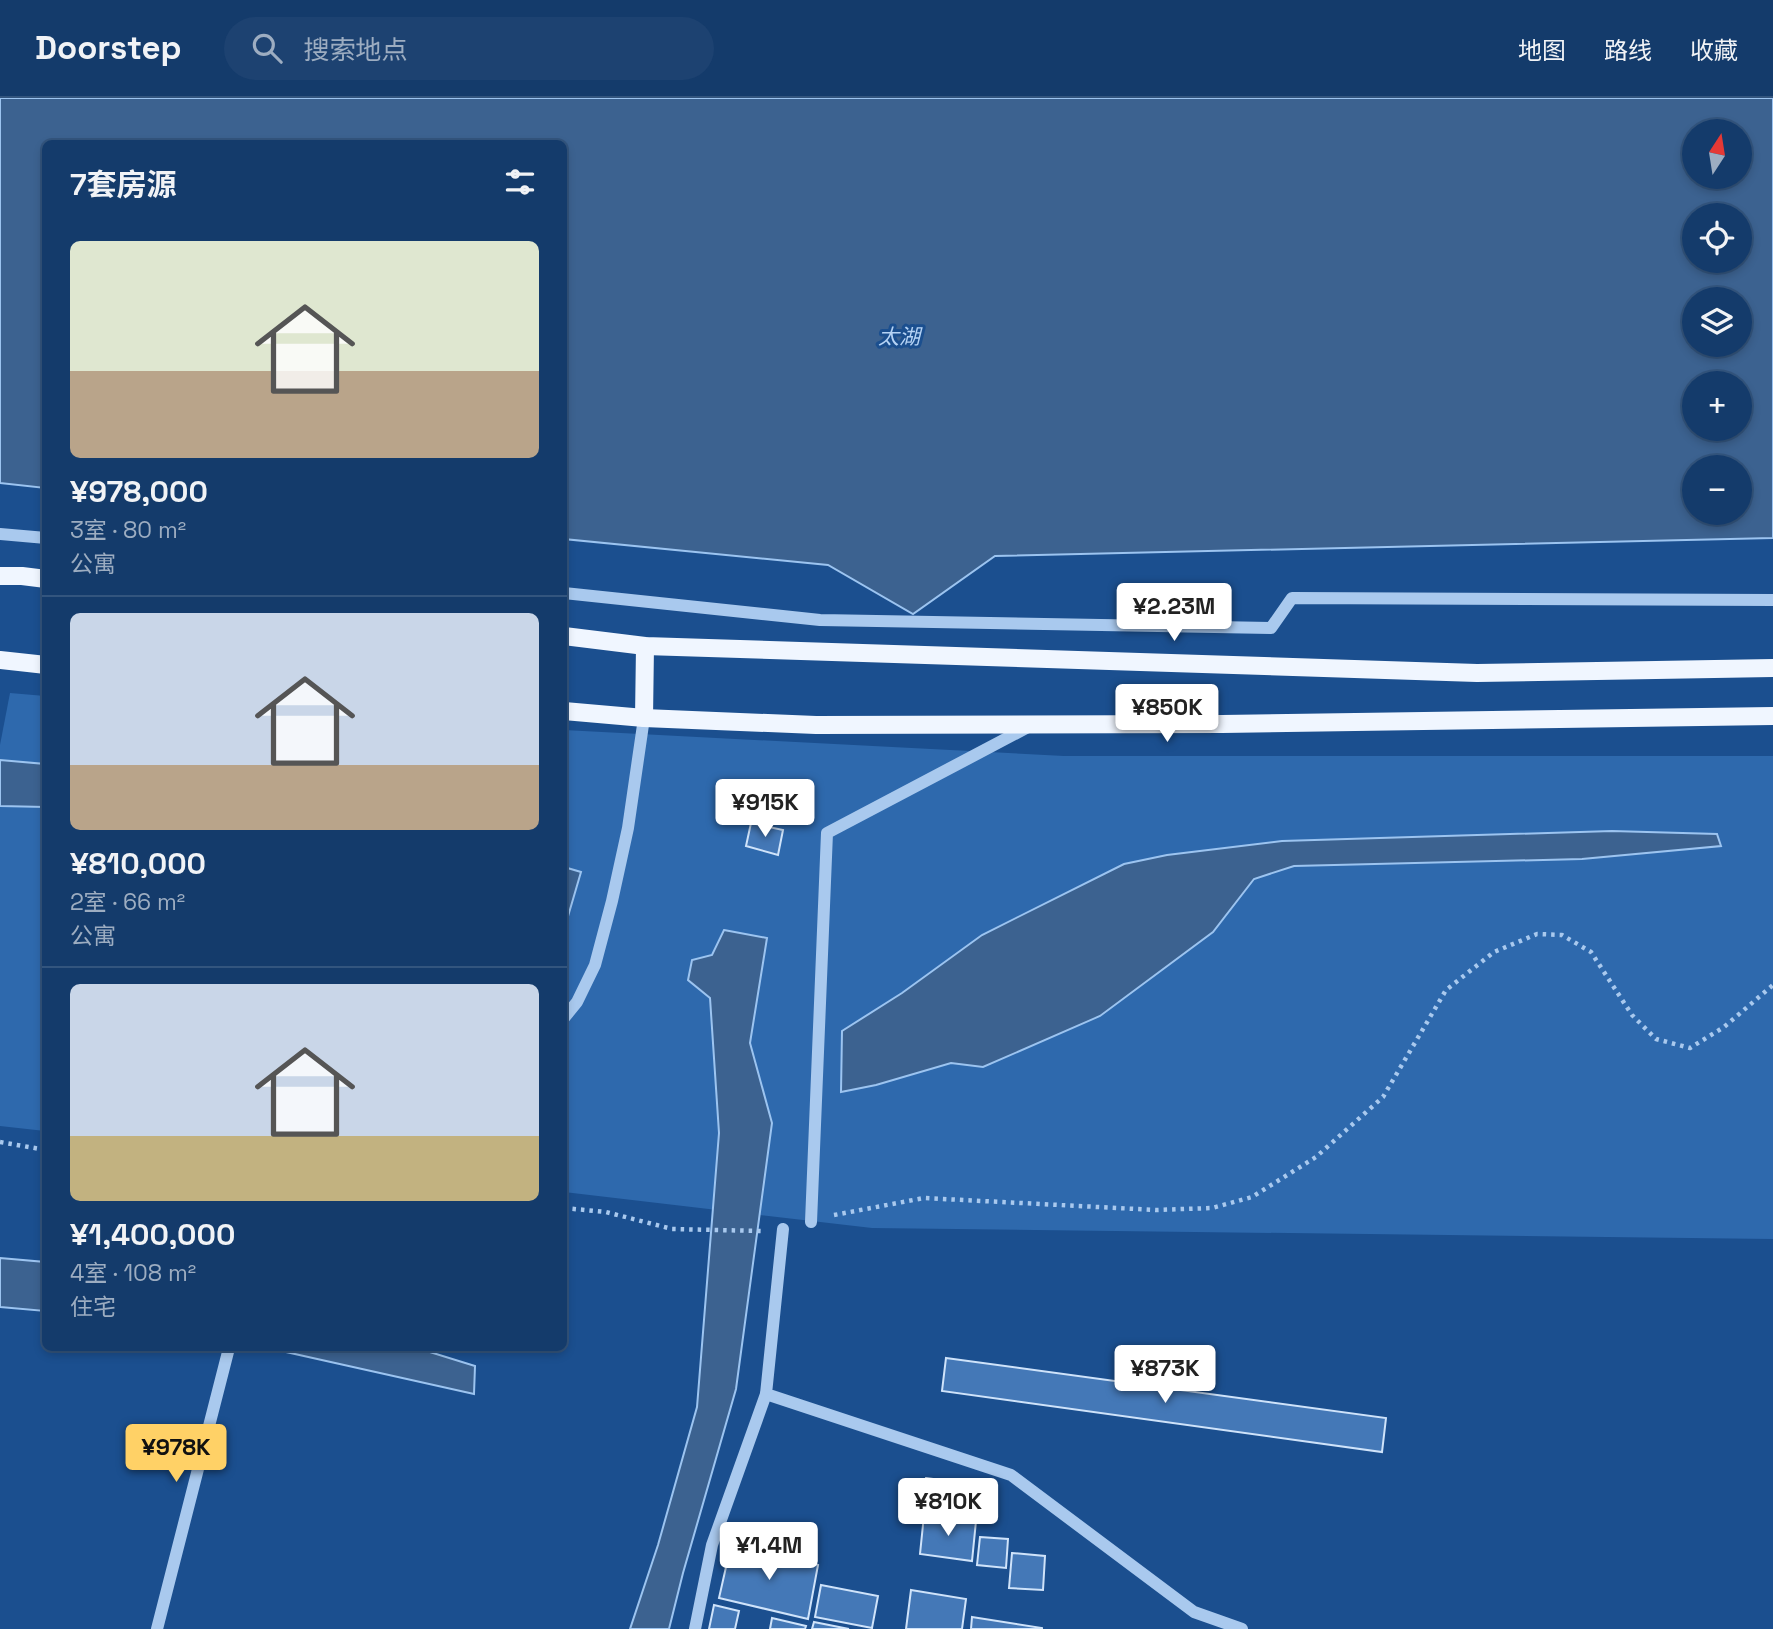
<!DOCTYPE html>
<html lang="zh">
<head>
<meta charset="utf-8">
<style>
	body { margin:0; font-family:"Space Grotesk","Noto Sans SC",sans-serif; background:#1d4271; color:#f1f3f6; height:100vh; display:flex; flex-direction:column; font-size:26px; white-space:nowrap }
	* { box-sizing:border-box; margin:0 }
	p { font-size:23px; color:#9dadc1 }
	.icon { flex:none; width:38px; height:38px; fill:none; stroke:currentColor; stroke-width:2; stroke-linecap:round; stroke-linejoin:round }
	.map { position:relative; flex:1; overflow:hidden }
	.side { position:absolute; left:42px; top:42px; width:525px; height:1211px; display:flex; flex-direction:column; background:#143b6b; border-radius:10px; box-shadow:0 4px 10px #0003,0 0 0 2px #33557e }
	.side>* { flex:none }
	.needle { width:46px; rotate:12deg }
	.controls { position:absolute; left:1682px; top:21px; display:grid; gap:14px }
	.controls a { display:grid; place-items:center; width:70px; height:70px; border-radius:50%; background:#143b6b; box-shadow:0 4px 10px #0003,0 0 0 2px #33557e; font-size:35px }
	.price { position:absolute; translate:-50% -60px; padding:0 16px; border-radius:7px; background:#fff; color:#222; font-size:23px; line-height:46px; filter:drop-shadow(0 2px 4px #0008) }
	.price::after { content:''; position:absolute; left:50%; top:42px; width:21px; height:16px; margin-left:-10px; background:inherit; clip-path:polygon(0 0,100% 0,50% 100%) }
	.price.active { background:#ffd166; color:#111 }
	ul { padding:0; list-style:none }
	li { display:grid; align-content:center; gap:14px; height:371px; padding:0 28px }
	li+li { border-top:2px solid #33557e }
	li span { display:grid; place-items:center; height:217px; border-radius:10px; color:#555 }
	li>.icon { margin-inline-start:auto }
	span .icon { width:126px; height:126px; fill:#fffc; stroke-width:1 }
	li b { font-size:30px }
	h2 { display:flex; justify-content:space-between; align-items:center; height:84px; padding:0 28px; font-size:30px }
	header { display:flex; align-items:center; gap:42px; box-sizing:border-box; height:98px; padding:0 35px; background:#143b6b; border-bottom:2px solid #33557e }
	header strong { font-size:33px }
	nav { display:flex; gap:38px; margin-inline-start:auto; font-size:24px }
	.search { width:490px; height:63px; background:#1d4271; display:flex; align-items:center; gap:18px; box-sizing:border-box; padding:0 24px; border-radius:38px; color:#9dadc1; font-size:26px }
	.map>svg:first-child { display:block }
</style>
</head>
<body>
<header>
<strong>Doorstep</strong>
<div class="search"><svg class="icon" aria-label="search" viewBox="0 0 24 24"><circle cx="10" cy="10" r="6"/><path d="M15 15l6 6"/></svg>搜索地点</div>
<nav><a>地图</a><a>路线</a><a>收藏</a></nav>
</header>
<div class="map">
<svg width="1773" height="1531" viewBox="0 0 1773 1531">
	<rect width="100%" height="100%" fill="#1b4f8f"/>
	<g fill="#2e69ad">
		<polygon points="10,595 45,598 45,1033 0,1028 0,647"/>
		<polygon points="564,632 1064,658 1773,658 1773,1141 872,1130 564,1094"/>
	</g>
	<g fill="#3c6290" stroke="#9cc4f0" stroke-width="2" fill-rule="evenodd">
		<path d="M0 0H1773V440L995 458 913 516 828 467 564 441V46H46L45 390 0 385ZM1694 33H1740V79H1694ZM1694 117H1740V163H1694ZM1694 201H1740V247H1694ZM1694 285H1740V331H1694ZM1694 369H1740V415H1694Z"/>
		<polygon points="0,662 45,666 45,709 0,708"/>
		<polygon points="1612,733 1717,736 1721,748 1582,761 1294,768 1254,781 1213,834 1100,918 983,969 951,965 876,987 841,994 842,933 902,895 982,837 1124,766 1167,757 1282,743"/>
		<polygon points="564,769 581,774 564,832"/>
		<polygon points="724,832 767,840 750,945 772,1025 736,1291 683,1475 669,1531 630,1531 658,1447 697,1309 719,1035 710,900 688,882 692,862 712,857"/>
		<polygon points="0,1160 45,1164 45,1213 0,1209"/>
		<polygon points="268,1250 417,1250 475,1268 474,1296"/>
	</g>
	<g fill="#4478b7" stroke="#cfe3fa" stroke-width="2">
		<polygon points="751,725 783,732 778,757 746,748"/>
		<polygon points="946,1260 1386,1320 1382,1354 942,1293"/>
		<polygon points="926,1380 978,1387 974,1415 922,1408"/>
		<polygon points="924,1417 976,1423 972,1463 920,1456"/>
		<polygon points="980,1439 1008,1441 1006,1470 977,1467"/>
		<polygon points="731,1447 818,1467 808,1521 719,1500"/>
		<polygon points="1012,1455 1045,1458 1043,1492 1009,1490"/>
		<polygon points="821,1487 878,1498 872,1530 815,1519"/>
		<polygon points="911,1492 966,1501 962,1531 906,1531"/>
		<polygon points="714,1507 739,1513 735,1531 709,1531"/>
		<polygon points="972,1519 1042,1530 1042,1531 971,1531"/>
		<polygon points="772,1520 806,1528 805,1531 770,1531"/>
		<polygon points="814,1524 849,1531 812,1531"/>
	</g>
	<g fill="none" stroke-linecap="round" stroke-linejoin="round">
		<g stroke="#a9c9ee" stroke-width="4.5" stroke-dasharray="3.5 5" stroke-linecap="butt">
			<polyline points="0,1044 46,1052"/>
			<polyline points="564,1110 606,1114 672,1131 761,1133"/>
			<polyline points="834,1117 924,1100 1156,1112 1212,1110 1252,1099 1316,1059 1383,999 1446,892 1494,854 1537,836 1562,837 1591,854 1632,917 1656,941 1690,950 1724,929 1773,887"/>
		</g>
		<g stroke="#a9c9ee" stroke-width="12">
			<polyline points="0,436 46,440"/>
			<polyline points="564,495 820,522 1271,530 1292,500 1773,502"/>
			<polyline points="564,920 577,904 595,867 612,803 628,730 644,620"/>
			<polyline points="811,1124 827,735 1030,628"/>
			<polyline points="783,1131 766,1296 1011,1377 1194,1514 1242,1531"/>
			<polyline points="157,1531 229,1250"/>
			<polyline points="695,1531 712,1447 766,1296"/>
		</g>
		<g stroke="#f0f6ff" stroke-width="18">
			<polyline points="0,478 22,478 46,481"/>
			<polyline points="564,538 645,548 1477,575 1773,570"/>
			<polyline points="0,562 46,567"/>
			<polyline points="564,613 644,620 816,627 1222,626 1773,618"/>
			<polyline points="644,620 645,548"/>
		</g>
	</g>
	<g text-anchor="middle" stroke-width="6" stroke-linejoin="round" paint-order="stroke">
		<g font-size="21" font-style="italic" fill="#b5d3f5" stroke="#1b4f8f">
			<text x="899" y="246">太湖</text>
		</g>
	</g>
</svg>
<div class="controls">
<a><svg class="needle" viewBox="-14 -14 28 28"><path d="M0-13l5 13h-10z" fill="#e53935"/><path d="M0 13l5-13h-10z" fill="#9dadc1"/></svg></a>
<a><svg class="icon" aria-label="locate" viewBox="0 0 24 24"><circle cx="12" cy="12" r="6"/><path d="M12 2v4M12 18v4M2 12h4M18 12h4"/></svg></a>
<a><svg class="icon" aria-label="layers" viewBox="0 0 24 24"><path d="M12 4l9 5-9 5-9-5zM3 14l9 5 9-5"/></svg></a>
<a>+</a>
<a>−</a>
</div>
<b class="price" style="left:1174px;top:545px">¥2.23M</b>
<b class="price" style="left:1167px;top:646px">¥850K</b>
<b class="price" style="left:765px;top:741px">¥915K</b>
<b class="price" style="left:1165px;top:1307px">¥873K</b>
<b class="price active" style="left:176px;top:1386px">¥978K</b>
<b class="price" style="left:948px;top:1440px">¥810K</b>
<b class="price" style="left:769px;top:1484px">¥1.4M</b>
<section class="side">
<h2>7套房源<svg class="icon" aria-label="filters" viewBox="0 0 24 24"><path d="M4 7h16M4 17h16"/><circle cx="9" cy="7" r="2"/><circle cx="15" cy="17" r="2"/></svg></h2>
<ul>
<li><span style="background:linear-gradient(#dfe7d0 60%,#b9a48a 0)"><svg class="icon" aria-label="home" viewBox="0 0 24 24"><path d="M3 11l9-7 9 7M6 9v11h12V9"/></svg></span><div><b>¥978,000</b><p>3室 · 80 m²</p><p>公寓</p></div></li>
<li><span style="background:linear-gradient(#c9d6e8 70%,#b9a48a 0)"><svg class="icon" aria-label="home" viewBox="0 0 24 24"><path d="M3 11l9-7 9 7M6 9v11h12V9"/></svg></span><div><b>¥810,000</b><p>2室 · 66 m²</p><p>公寓</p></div></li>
<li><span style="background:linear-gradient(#c9d6e8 70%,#c2b280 0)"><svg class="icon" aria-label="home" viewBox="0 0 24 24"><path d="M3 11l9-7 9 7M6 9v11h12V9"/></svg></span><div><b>¥1,400,000</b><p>4室 · 108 m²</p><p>住宅</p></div></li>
</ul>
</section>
</div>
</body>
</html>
